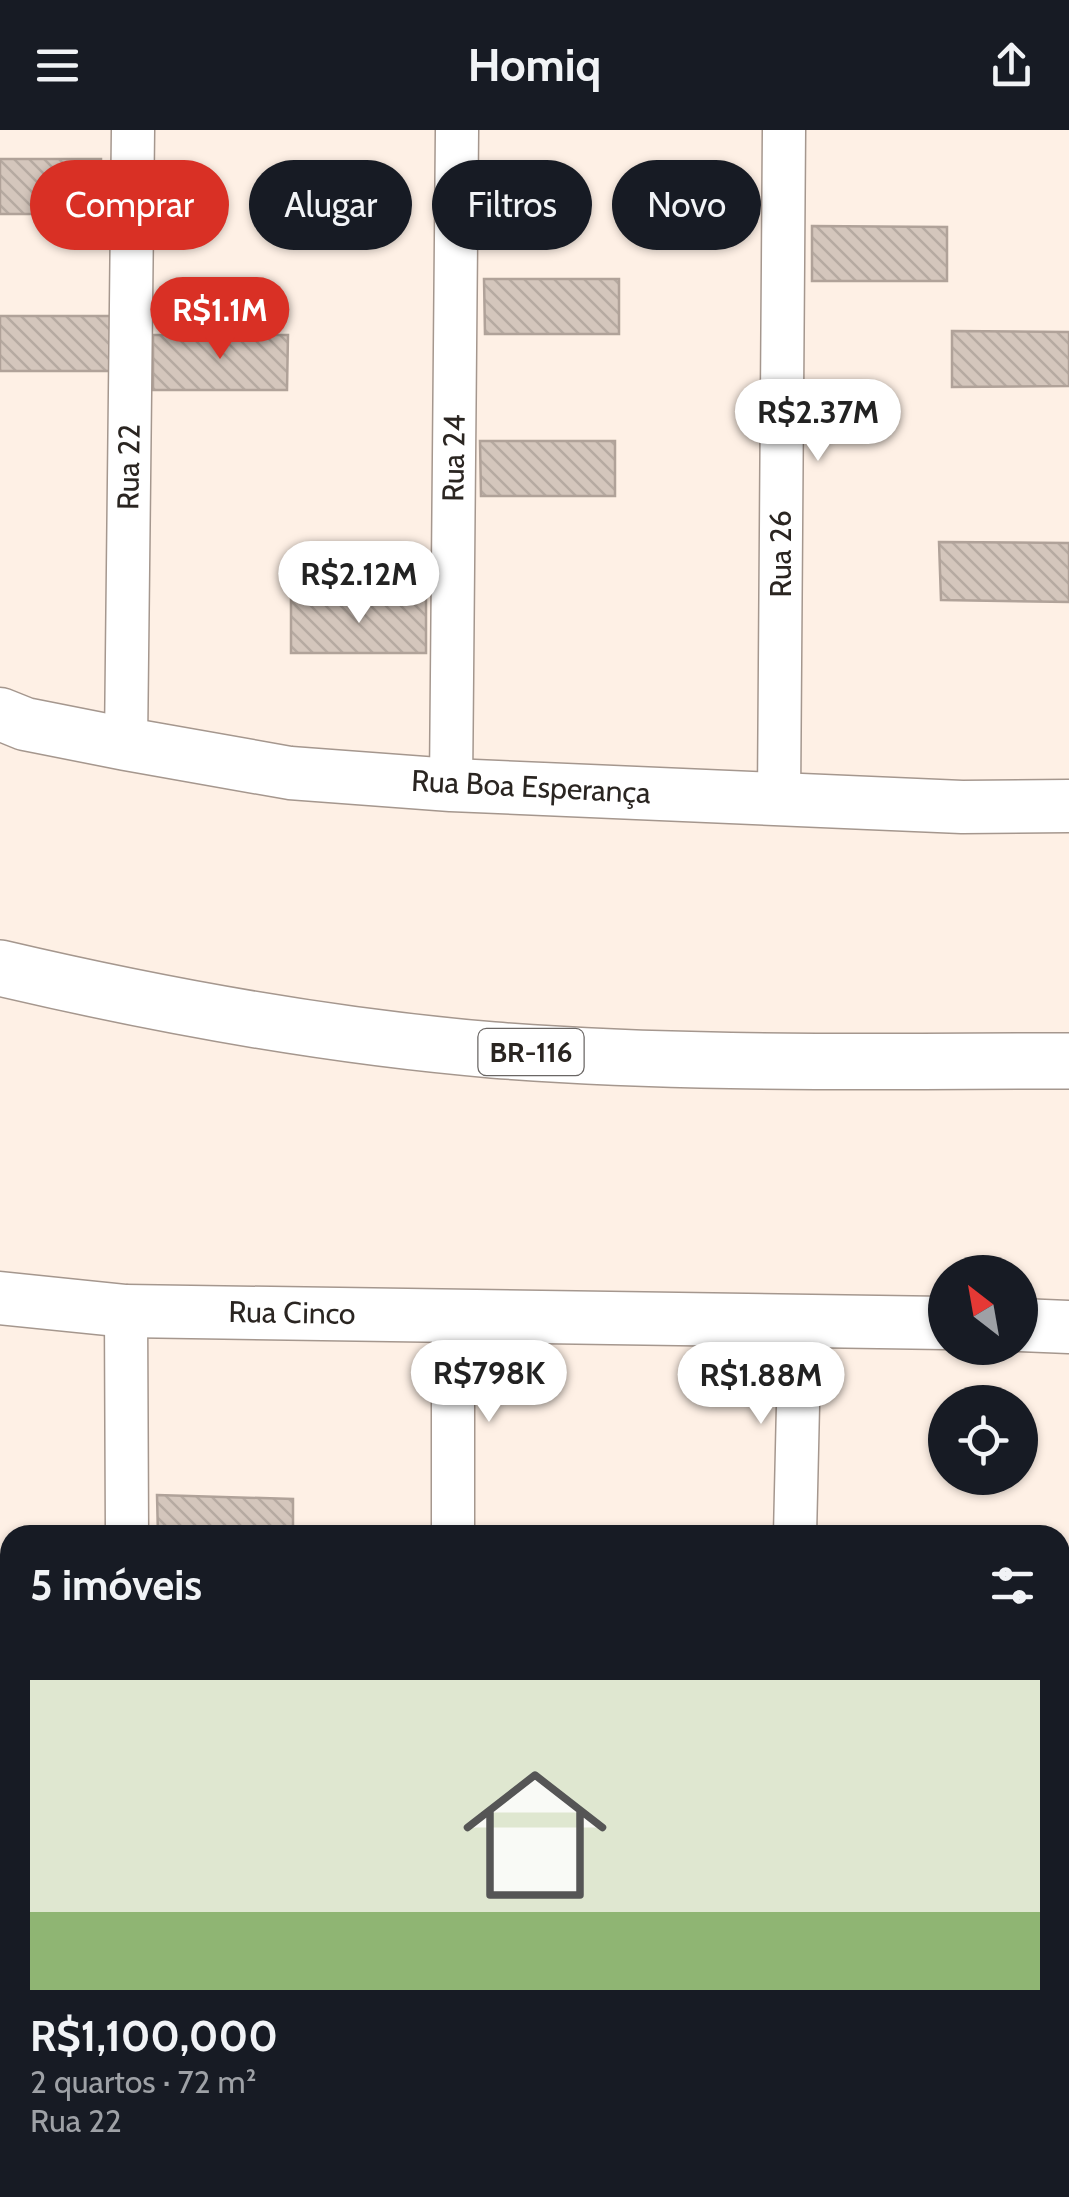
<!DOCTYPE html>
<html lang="pt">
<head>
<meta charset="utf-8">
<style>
	body { margin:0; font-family:Cabin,sans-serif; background:#242831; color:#f1f3f6; height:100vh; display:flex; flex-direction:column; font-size:38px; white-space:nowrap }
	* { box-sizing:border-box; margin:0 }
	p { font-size:32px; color:#9ea1a6 }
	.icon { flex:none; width:55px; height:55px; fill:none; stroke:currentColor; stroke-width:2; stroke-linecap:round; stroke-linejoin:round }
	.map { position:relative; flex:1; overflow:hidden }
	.panel { position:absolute; left:0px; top:1395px; width:1070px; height:672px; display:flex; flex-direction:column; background:#171b24; border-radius:30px 30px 0 0; box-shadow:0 2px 8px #0004 }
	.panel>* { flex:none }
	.banner { position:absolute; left:30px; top:30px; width:1010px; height:90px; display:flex; gap:20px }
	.needle { width:65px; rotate:329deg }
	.buttons { position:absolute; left:928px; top:1125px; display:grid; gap:20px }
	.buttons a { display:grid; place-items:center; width:110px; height:110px; border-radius:50%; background:#171b24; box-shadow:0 2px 8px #0004; font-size:50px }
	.price { position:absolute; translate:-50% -85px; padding:0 22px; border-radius:35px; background:#fff; color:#222; font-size:32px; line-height:65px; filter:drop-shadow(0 2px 5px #0008) }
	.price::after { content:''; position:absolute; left:50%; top:60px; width:30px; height:22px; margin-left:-15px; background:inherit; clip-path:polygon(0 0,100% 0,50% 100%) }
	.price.selected { background:#d93025; color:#fff }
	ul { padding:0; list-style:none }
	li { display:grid; align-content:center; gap:20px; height:530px; padding:0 30px }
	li+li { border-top:2px solid #363941 }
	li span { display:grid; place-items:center; height:310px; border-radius:0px; color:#555 }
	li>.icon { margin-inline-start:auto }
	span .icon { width:180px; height:180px; fill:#fffc; stroke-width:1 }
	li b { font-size:42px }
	h2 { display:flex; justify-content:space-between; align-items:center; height:120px; padding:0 30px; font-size:42px }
	.tag { padding:0 35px; border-radius:45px; background:#171b24; box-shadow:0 2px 8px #0004; font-size:35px; line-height:90px }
	.tag.selected { background:#d93025; color:#fff }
	header { display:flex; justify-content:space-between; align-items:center; height:130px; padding:0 30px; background:#171b24; font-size:45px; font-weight:700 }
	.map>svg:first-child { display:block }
</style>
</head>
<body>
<header><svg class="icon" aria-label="menu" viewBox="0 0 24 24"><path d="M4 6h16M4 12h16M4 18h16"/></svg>Homiq<svg class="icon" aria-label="share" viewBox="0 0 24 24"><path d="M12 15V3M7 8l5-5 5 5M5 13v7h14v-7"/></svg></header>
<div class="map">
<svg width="1069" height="2067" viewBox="0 0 1069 2067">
	<defs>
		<pattern id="building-back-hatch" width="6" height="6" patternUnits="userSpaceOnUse" patternTransform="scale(2.5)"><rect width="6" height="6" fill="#d4c6bc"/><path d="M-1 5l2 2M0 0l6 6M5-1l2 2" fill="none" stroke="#b6aaa1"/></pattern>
	</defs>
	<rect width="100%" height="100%" fill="#fef0e5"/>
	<g fill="url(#building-back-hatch)" stroke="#b0a299" stroke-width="2.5">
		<rect x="0" y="29" width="101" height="55"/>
		<polygon points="812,96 947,97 947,151 812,151"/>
		<polygon points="484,149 619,149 619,204 485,204"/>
		<rect x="0" y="186" width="113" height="55"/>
		<polygon points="952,201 1069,202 1069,256 952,257"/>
		<polygon points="153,205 288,205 287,260 153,260"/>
		<polygon points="480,311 615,311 615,366 481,366"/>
		<polygon points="939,412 1069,413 1069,472 941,470"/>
		<rect x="291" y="468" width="135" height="55"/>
		<polygon points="157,1365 293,1369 293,1405 158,1405"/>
		<rect x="0" y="1472" width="10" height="57"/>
		<polygon points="0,1836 10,1837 10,1894 0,1894"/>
	</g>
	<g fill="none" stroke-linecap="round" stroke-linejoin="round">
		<g stroke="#a5978e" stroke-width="45">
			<g id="minor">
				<polyline points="126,614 133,0"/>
				<polyline points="451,655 457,0"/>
				<polyline points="779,668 784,0"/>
				<polyline points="126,1181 127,1405"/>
				<polyline points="453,1405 453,1184"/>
				<polyline points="795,1405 800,1189"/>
				<polyline points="130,2058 130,2067"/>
				<polyline points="452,2067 452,2058"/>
				<polyline points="783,2067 783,2058"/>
			</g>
		</g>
		<g stroke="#a5978e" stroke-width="55">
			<g id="tertiary">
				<polyline points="0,584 25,594 126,614 290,643 451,655 962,677 1069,676"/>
				<polyline points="0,1168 126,1181 945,1193"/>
				<polyline points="1020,1195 1069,1197"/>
			</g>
		</g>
		<g stroke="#a5978e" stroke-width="58">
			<path id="trunk" d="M0 838C162 876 327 906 493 920 685 935 877 931 1069 931"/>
		</g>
		<use href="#minor" stroke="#fff" stroke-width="42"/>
		<use href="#tertiary" stroke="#fff" stroke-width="52"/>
		<use href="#trunk" stroke="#fff" stroke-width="55"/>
	</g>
	<g text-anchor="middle" stroke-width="9" stroke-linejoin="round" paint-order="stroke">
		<rect fill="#fff" stroke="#6a6664" stroke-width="2.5" x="478.5" y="899" width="105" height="46" rx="8"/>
		<g font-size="28" font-weight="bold" fill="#2a2521">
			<text x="531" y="932">BR-116</text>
		</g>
		<g font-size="30" fill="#2a2521" stroke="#fff">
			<text transform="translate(454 328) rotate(-89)" y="10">Rua 24</text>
			<text transform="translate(129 337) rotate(-89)" y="10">Rua 22</text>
			<text transform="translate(781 424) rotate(-90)" y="10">Rua 26</text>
			<text transform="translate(531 657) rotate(3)" y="10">Rua Boa Esperança</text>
			<text transform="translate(292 1183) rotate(1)" y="10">Rua Cinco</text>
		</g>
	</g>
</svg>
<div class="buttons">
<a><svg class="needle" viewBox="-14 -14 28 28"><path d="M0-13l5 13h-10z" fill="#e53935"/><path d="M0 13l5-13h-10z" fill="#9ea1a6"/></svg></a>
<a><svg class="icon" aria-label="locate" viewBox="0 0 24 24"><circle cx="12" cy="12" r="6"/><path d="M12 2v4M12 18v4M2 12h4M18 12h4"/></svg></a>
</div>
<b class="price selected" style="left:220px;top:232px">R$1.1M</b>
<b class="price" style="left:818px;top:334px">R$2.37M</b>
<b class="price" style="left:359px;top:496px">R$2.12M</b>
<b class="price" style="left:489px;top:1295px">R$798K</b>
<b class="price" style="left:761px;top:1297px">R$1.88M</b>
<div class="banner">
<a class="tag selected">Comprar</a>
<a class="tag">Alugar</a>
<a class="tag">Filtros</a>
<a class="tag">Novo</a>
</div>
<section class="panel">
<h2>5 imóveis<svg class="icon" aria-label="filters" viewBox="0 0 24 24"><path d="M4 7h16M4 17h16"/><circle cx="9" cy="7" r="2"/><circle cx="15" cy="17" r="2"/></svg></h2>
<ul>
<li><span style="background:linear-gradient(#dfe7d0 75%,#8fb573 0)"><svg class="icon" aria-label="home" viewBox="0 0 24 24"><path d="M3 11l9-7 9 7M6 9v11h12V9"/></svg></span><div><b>R$1,100,000</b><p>2 quartos · 72 m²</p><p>Rua 22</p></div></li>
</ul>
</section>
</div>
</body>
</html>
